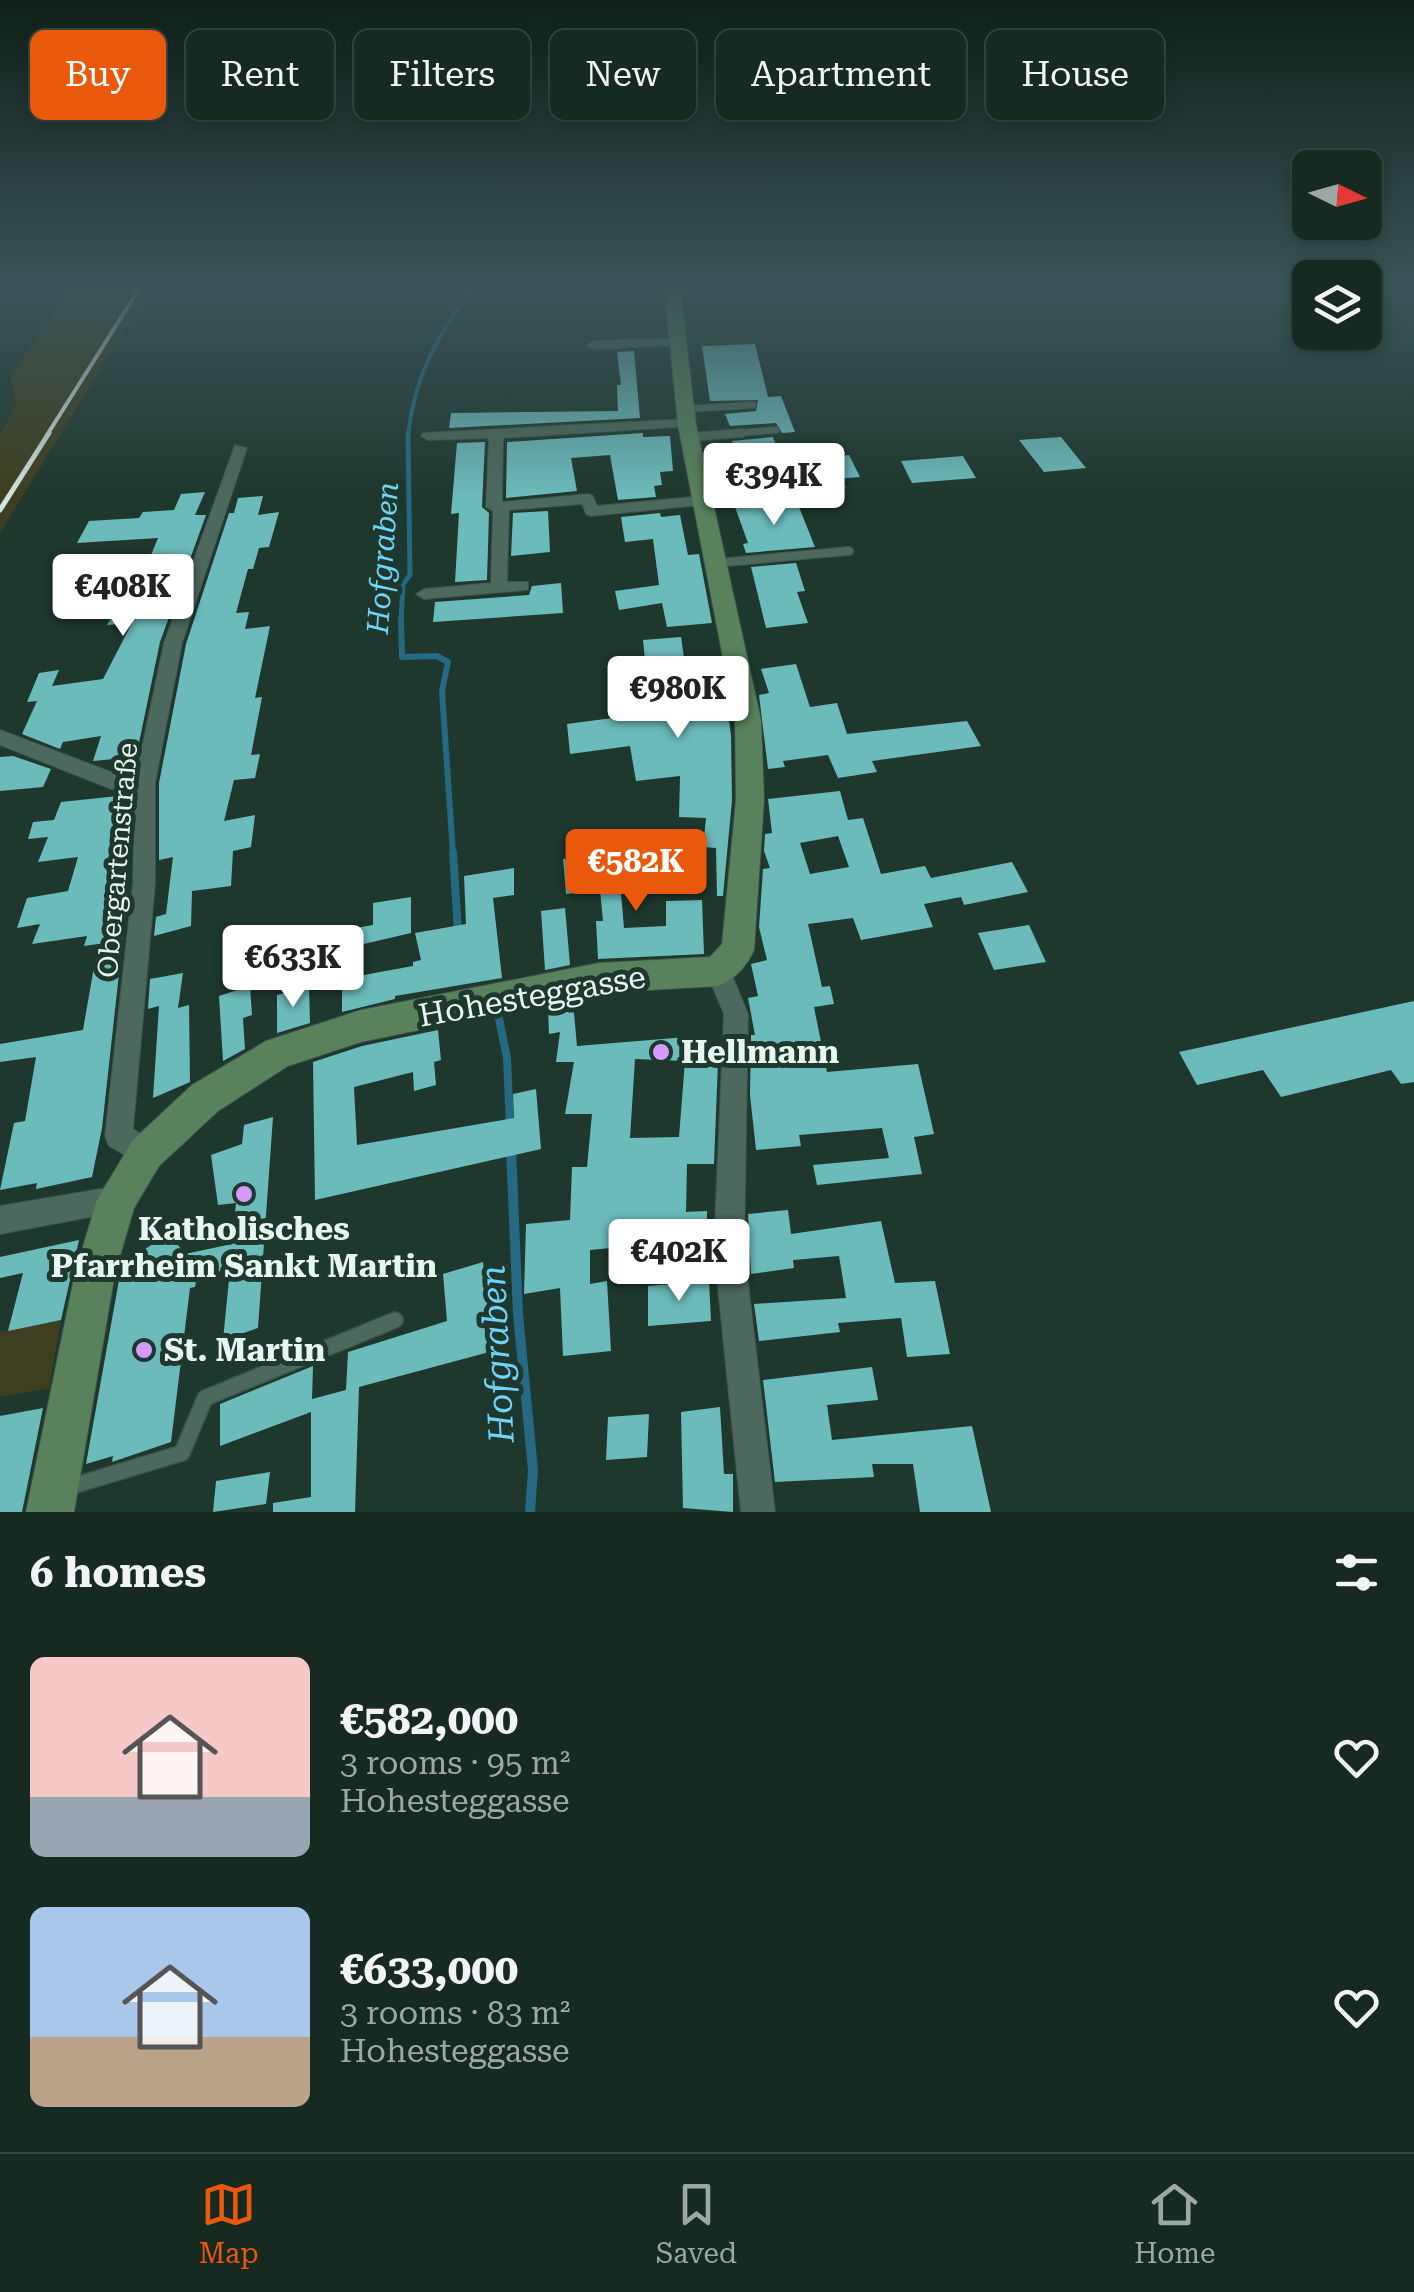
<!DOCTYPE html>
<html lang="en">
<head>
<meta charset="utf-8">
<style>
	body { margin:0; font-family:"Roboto Serif",serif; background:#1f322a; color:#f1f3f6; height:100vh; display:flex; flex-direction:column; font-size:38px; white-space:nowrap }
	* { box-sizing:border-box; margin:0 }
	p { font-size:32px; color:#9ea7a5 }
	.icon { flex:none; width:55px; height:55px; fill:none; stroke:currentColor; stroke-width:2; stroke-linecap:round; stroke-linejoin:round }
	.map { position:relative; height:1512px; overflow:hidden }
	.side { display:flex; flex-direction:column; background:#162a22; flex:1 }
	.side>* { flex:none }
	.hud { position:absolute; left:30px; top:30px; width:1355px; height:90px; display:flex; gap:20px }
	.needle { width:65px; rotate:95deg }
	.controls { position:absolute; left:1292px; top:150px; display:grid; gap:20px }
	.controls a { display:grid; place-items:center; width:90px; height:90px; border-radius:15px; background:#162a22; box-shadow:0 5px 15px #0003,0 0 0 2px #354640; font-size:50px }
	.price { position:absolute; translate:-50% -85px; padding:0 22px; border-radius:10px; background:#fff; color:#222; font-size:32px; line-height:65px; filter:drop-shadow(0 2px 5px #0008) }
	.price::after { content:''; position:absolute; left:50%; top:60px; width:30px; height:22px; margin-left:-15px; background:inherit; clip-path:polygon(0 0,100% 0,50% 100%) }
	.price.active { background:#ea580c; color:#fff }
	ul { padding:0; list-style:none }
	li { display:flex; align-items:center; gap:30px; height:250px; padding:0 30px }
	li span { display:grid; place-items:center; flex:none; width:280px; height:200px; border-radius:15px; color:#555 }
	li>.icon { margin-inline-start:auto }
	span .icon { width:120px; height:120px; fill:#fffc; stroke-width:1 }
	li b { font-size:42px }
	h2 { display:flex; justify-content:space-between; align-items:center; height:120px; padding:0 30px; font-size:42px }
	.chip { padding:0 35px; border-radius:15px; background:#162a22; box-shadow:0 5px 15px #0003,0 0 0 2px #354640; font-size:35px; line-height:90px }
	.chip.active { background:#ea580c; color:#fff }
	.tab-bar { display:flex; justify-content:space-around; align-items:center; height:140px; border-top:2px solid #354640; background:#162a22; font-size:28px; color:#9ea7a5 }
	.tab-bar a { display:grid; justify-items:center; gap:5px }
	.tab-bar .active { color:#ea580c }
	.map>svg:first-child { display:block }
</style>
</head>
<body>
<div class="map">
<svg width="1414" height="1512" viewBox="0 0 1414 1512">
	<rect width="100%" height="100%" fill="#1e382e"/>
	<g fill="#3e3f20">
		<polygon points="73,286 151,286 0,533 0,435 17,403 10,377"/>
		<polygon points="61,1320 49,1388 0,1397 0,1332"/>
	</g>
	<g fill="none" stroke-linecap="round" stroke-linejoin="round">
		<path stroke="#256a82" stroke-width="4" d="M408 435C414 377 439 331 475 286"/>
		<polyline stroke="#256a82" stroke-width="5" points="401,621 403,584 410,575 408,433"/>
		<polyline stroke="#256a82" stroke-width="6" points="401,619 402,657 437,656 448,662 442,691 453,854"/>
		<g stroke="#256a82" stroke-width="8">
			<polyline points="453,852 458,932"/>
			<polyline points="498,1014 507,1058 510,1126"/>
		</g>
		<polyline stroke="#256a82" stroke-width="10" points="511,1149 518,1314 533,1470 530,1512"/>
	</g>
	<g fill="#6cbbbb" fill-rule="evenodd">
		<polygon points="755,344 768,397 781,396 795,432 782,433 776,423 730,426 725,414 756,411 758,400 710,401 702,346"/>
		<polygon points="634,351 640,418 449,428 451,413 618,411 617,385 621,385 617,352"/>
		<polygon points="643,433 643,437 670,436 673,471 660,472 662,485 654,486 656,497 618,500 610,455 571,458 577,491 506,498 507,442"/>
		<polygon points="773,437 779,455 736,457 732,441"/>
		<polygon points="1061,437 1086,468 1044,472 1019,440"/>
		<polygon points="485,442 482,507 489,513 487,580 455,582 459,513 451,514 457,443"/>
		<polygon points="849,455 860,477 835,479 824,458"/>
		<polygon points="963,456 976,478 912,483 901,461"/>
		<polygon points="205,492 195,515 206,515 160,642 136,757 93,761 101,736 63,742 60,749 22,734 37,701 27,702 39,673 59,670 52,686 103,679 132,623 107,625 123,597 114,598 125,573 144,572 158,538 77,543 89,521 139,518 143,512 174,510 181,494"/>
		<polygon points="263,496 258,515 279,512 269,547 259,548 253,569 248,569 236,613 249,612 245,629 270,626 255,698 262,697 251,755 260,754 255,778 234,780 224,821 255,815 251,847 233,851 231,886 192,891 191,926 154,936 156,917 166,914 173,857 159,860 159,783 186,644 229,513 234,513 238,498"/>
		<polygon points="797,502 815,547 746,553 743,544 748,543 735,507"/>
		<polygon points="548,511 550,552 511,556 513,513"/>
		<polygon points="660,513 661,517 680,515 688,555 699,554 712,623 667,627 662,603 619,610 615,591 659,585 653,539 625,542 621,517"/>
		<polygon points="796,563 805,591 797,592 808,623 766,628 751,567"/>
		<polygon points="561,583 563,613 433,622 435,602 529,595 532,586"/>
		<polygon points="681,637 685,665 720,662 722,670 731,735 732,800 723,896 717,896 716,848 703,847 706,818 679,817 680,776 636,781 630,746 570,754 567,724 658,712 657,659 645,660 643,640"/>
		<polygon points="796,664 810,707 837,703 847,734 967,721 981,746 872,761 877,772 838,778 828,755 783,761 785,767 768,769 759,695 769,693 761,669"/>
		<polygon points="13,756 51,769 43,787 0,791 0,757"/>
		<path d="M840 791 848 820 863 818 881 874 925 866 931 878 1012 862 1028 892 964 905 961 897 924 904 933 927 861 940 853 918 808 924 822 987 830 986 834 1004 814 1007 827 1072 918 1064 934 1134 914 1137 922 1174 817 1185 813 1165 889 1158 882 1128 799 1135 801 1146 756 1150 750 1095 751 1035H755L748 998 758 996 751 964 767 960 759 927 763 869 770 868 764 851 765 834 772 833 768 799ZM838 836 849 867 810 874 800 843Z"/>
		<polygon points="118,796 130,801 129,883 102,1128 92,1177 36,1189 37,1183 0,1190 14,1123 25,1121 36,1057 0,1062 0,1044 83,1030 98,944 84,946 87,936 32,944 40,924 17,928 27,898 68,891 78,857 38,862 48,837 28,839 33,822 54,820 61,802"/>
		<polygon points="594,856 596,874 663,870 664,891 621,893 624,928 666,926 666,901 702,900 704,954 598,959 596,921 603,921 600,890 566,894 563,859"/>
		<polygon points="514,868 514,895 493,898 502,978 395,996 395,999 342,1012 342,979 413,966 413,962 421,960 415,933 466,924 464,876"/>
		<polygon points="411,897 411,933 252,970 254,944 316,929 316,935 373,925 373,903"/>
		<polygon points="565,908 570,965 545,970 541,911"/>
		<polygon points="1029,925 1046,962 994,970 978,933"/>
		<polygon points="183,973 178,1008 189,1005 190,1082 153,1098 159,1006 148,1009 150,979"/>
		<polygon points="250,986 252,1015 243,1018 245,1049 223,1061 219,996"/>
		<polygon points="309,987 310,1023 277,1033 277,995"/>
		<polygon points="1414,1001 1414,1082 1401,1084 1391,1070 1281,1097 1263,1070 1197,1085 1179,1052"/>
		<path d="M573 1002 577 1046 687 1037 685 1061 718 1062 714 1164H687L686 1212 707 1211V1249L661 1251V1243L590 1250V1284L607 1281 611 1351 563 1356 560 1288 524 1294 526 1224 570 1220 572 1167H587L592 1114H565L574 1062H556L560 1032 549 1034 548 1007ZM635 1059 685 1061 679 1137 630 1138Z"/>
		<polygon points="438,1030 441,1060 434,1062 436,1085 414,1091 413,1072 354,1087 357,1145 514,1118 513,1094 536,1089 541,1149 315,1200 313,1062 362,1046"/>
		<polygon points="273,1117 258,1328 223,1340 230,1269 197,1276 195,1287 190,1288 171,1442 112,1462 113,1456 86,1464 121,1269 136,1264 145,1249 161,1239 174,1240 185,1254 232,1244 236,1203 218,1205 211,1155 242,1144 244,1125"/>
		<polygon points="788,1210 791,1234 881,1221 895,1283 935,1281 950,1354 907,1357 901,1318 838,1323 840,1332 759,1341 754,1304 846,1298 839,1256 793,1260 794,1268 751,1274 748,1214"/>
		<polygon points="79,1240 61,1320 8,1331 23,1273 0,1278 0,1257"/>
		<polygon points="483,1262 493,1351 359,1387 355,1512 273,1512 273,1503 311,1497 311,1408 311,1412 220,1446 220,1404 313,1366 312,1399 346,1390 348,1352 447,1321 443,1274"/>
		<polygon points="709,1281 711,1321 648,1326 648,1286"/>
		<polygon points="872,1367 878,1400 827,1405 832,1440 972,1426 991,1512 920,1512 913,1464 872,1464 874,1477 775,1482 763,1380"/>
		<polygon points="720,1407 724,1474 733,1474 733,1512 683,1508 681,1412"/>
		<polygon points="43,1408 22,1512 0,1512 0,1416"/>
		<polygon points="649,1414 647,1457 606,1460 608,1417"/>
		<polygon points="270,1472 266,1504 213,1512 216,1481"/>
	</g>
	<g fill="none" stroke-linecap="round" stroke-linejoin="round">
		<g stroke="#3b534a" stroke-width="8">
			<g id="lane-far2">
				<polyline points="686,409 753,405"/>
				<polyline points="711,435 776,430"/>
			</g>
		</g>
		<g stroke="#3b534a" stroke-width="10">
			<g id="lane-far1">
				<polyline points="690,437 742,433"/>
				<polyline points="716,563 849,551"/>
			</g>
		</g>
		<g stroke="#3b534a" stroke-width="18">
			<polyline id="lane" points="69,1487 182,1453 205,1398 395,1320"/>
		</g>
		<g stroke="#3b534a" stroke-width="2">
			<g id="street">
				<polygon points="678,338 684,342 682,345 593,349 587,345 593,341"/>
				<polygon points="687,419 694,423 692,426 503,438 502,502 588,494 593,496 597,506 839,483 846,487 839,491 591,516 586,514 582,504 509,510 507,582 528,582 528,590 424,599 416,594 424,589 491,583 493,511 486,507 489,438 428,440 421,436 423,433"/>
				<polygon points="235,445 247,448 182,643 155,783 155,883 133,1129 156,1143 160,1153 156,1163 146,1167 109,1146 105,1136 133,883 134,798 0,745 0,730 135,781 164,643"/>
				<polygon points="718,960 727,963 748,1014 744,1249 775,1512 741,1512 714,1249 724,1014 706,971 709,963"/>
				<polygon points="117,1186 127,1190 131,1200 127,1210 0,1234 0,1206"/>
			</g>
		</g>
		<g stroke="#3b534a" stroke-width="2">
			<path id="secondary" d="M664 286H680L696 425 761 720 764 800 754 950C747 966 734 980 718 986L599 993 361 1042 288 1066 218 1111 159 1166 134 1208 115 1273 74 1512H26L75 1273 97 1200 133 1140 192 1085 266 1041 361 1010 599 963 710 957 722 944 736 800 735 720 678 425Z"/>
		</g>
		<use href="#lane-far2" stroke="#4d685d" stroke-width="6"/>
		<use href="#lane-far1" stroke="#4d685d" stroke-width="8"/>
		<use href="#lane" stroke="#4d685d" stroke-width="15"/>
		<use href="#street" fill="#4d685d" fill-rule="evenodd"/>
		<use href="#secondary" fill="#59825c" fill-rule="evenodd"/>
		<polyline stroke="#d3e3dd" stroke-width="4" points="47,435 141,286"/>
		<polyline stroke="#d3e3dd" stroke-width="5" points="0,510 49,433"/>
	</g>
	<linearGradient id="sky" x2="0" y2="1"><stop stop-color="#101f19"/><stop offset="0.58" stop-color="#3b5357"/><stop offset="1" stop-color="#3b5357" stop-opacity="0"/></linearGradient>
	<rect width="1414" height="497" fill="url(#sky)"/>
	<g fill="#d69bfa" stroke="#1e382e" stroke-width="4">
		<circle cx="661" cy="1052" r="10"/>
		<circle cx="244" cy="1194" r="10"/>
		<circle cx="144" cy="1350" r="10"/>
	</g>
	<g text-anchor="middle" stroke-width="10" stroke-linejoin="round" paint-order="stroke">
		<g font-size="28" fill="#e7f6f0" stroke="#1e382e">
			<text transform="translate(117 860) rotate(-85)" y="10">Obergartenstraße</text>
		</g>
		<g font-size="30" font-style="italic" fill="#70d4f9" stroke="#1e382e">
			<text transform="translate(383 558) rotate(-86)" y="10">Hofgraben</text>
		</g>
		<g font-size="32" fill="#e7f6f0" stroke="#1e382e">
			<text transform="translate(532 996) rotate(-10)" y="11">Hohesteggasse</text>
		</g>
		<g font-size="32" font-weight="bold" fill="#e7f6f0" stroke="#1e382e" text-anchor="start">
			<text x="681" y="1063">Hellmann</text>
			<text x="244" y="1240" text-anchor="middle">Katholisches<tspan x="244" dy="37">Pfarrheim Sankt Martin</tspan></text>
			<text x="164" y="1361">St. Martin</text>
		</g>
		<g font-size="35" font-style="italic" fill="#70d4f9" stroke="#1e382e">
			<text transform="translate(497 1354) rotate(-93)" y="12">Hofgraben</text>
		</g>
	</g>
</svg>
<div class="controls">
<a><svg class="needle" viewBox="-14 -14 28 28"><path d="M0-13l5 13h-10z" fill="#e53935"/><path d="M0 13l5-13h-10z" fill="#9ea7a5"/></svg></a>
<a><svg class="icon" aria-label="layers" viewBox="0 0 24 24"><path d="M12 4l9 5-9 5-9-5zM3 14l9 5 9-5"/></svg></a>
</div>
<b class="price" style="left:774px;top:528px">€394K</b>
<b class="price" style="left:123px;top:639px">€408K</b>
<b class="price" style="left:678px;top:741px">€980K</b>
<b class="price active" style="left:636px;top:914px">€582K</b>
<b class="price" style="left:293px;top:1010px">€633K</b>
<b class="price" style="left:679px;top:1304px">€402K</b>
<div class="hud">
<a class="chip active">Buy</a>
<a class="chip">Rent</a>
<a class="chip">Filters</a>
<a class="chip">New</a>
<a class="chip">Apartment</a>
<a class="chip">House</a>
</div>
</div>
<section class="side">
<h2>6 homes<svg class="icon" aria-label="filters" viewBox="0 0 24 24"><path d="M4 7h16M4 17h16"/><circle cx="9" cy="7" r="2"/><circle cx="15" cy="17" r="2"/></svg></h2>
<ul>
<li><span style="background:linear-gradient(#f6c9c9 70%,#9aa5b1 0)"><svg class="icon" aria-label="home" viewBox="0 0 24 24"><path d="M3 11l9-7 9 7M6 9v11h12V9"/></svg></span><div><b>€582,000</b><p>3 rooms · 95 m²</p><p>Hohesteggasse</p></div><svg class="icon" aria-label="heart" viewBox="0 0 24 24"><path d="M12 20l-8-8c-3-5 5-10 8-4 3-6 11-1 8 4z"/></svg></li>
<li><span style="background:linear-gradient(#a9c7e8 65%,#b9a48a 0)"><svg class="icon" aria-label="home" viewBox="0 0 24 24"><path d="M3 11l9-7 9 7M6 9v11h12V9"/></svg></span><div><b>€633,000</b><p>3 rooms · 83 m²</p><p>Hohesteggasse</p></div><svg class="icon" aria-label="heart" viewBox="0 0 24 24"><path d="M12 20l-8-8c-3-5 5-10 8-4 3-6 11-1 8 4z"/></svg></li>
</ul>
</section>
<nav class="tab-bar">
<a class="active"><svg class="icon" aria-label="map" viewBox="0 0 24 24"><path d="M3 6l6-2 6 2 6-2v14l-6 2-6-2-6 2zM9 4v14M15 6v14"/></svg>Map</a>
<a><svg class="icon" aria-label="saved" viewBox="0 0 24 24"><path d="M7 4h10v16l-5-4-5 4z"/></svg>Saved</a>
<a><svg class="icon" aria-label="home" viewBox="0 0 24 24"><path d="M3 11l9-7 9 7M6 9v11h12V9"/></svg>Home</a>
</nav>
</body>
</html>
